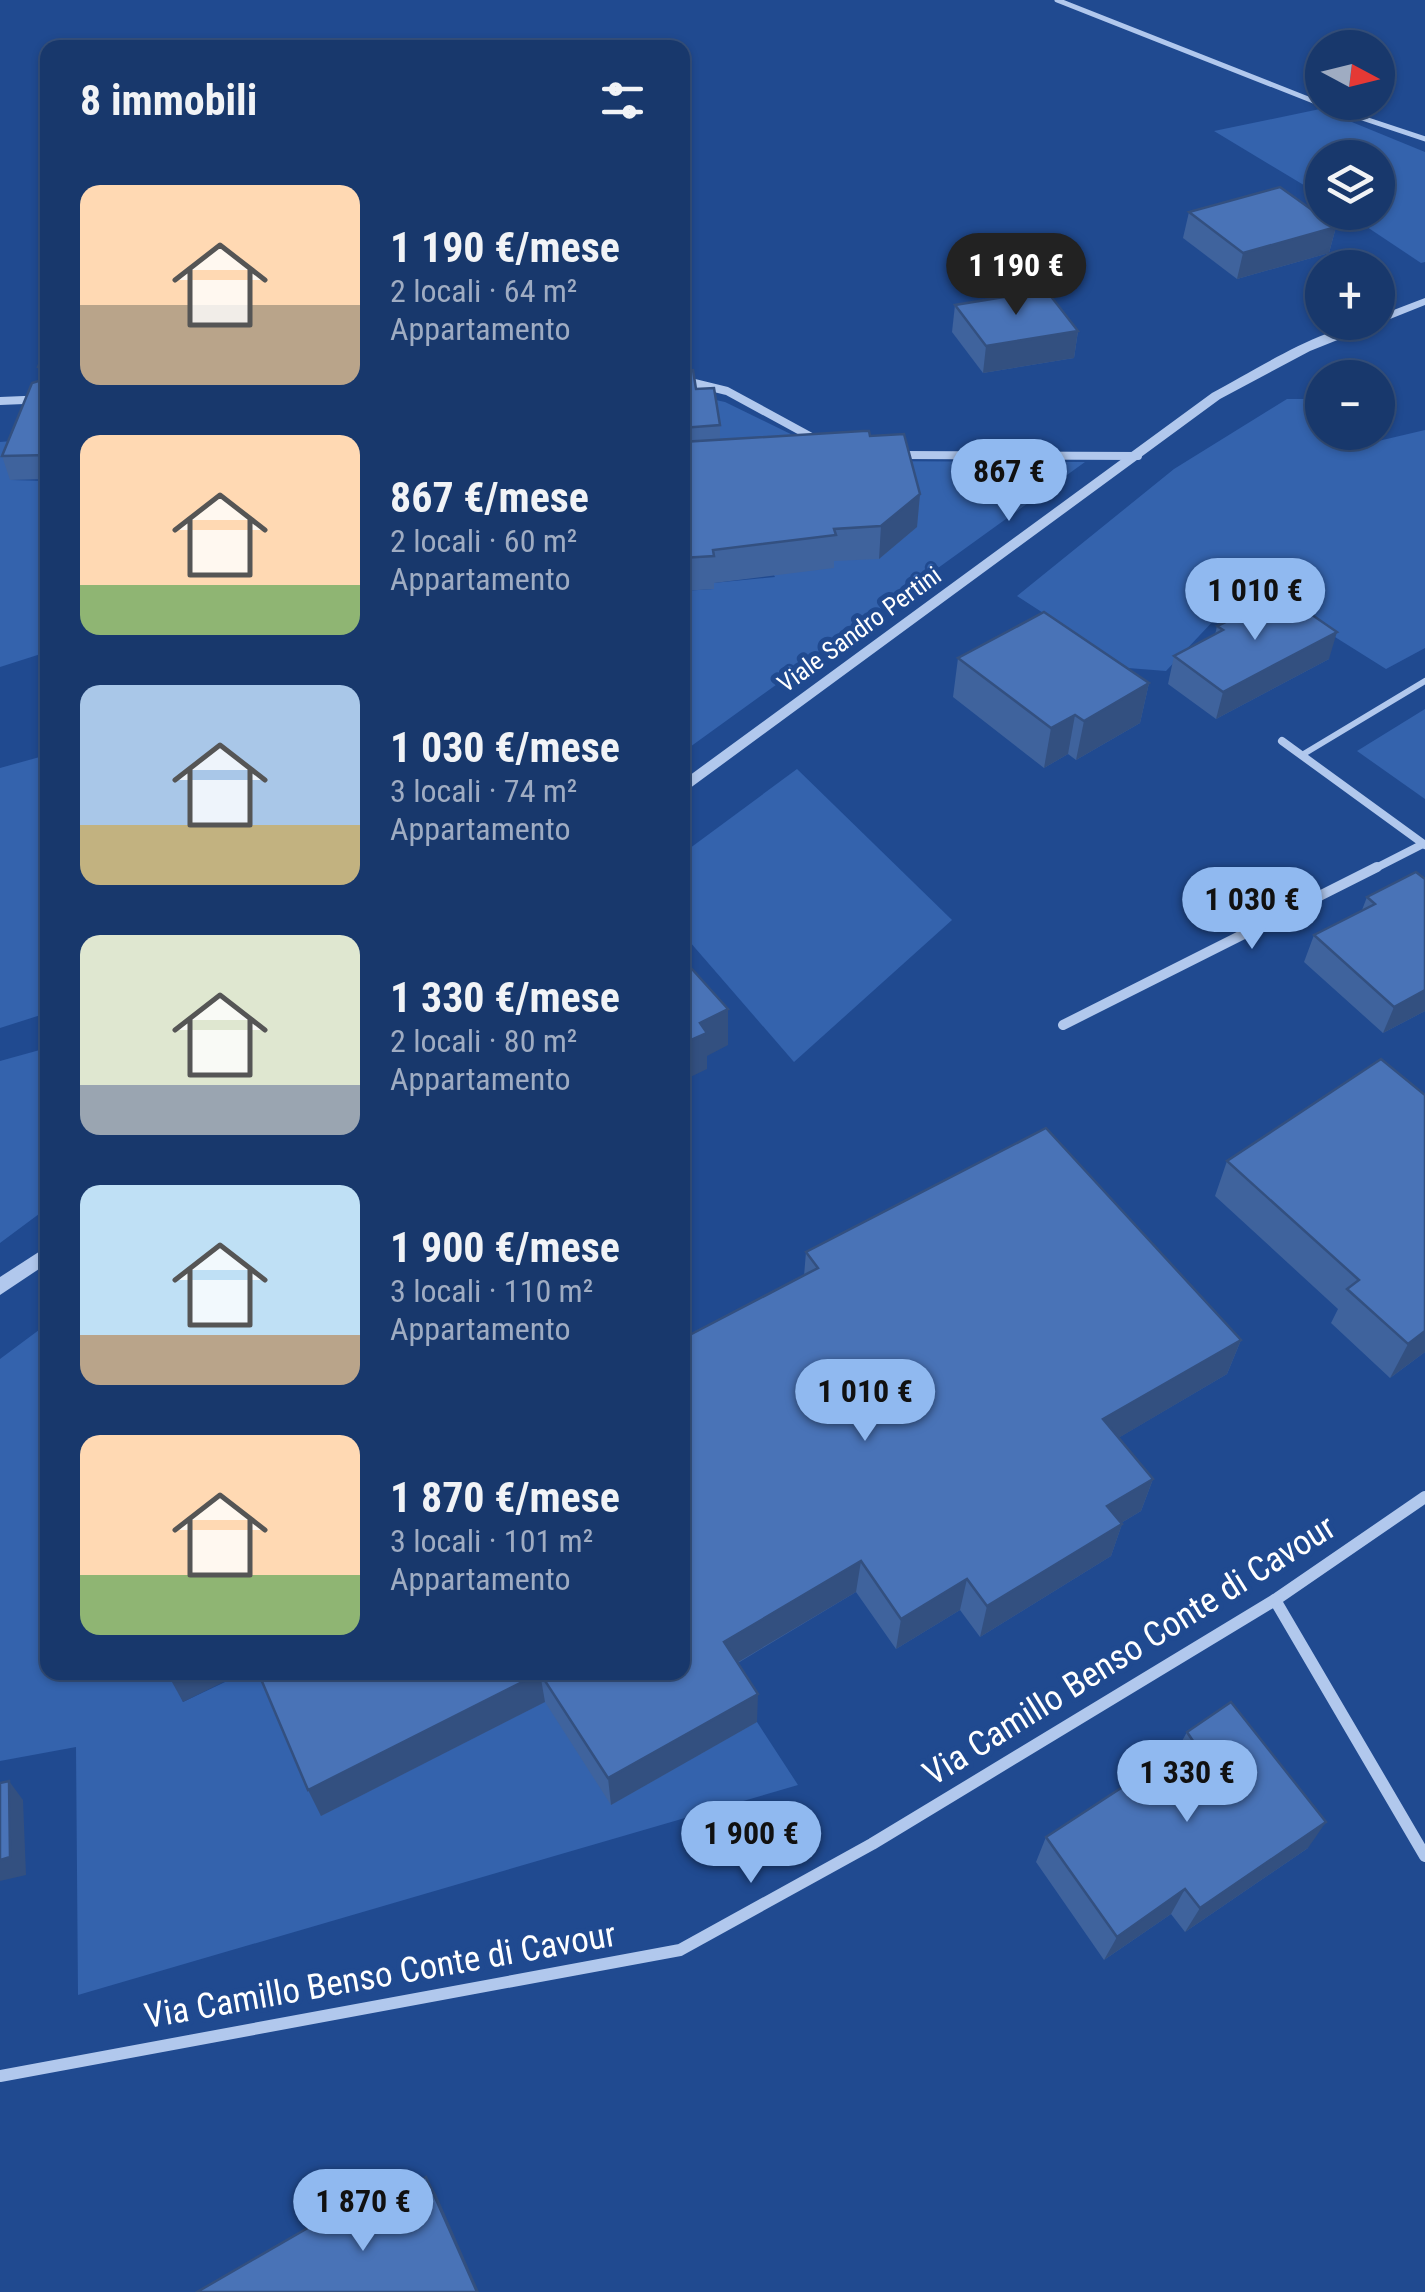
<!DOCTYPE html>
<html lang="it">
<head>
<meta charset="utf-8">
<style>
	body { margin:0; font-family:"Roboto Condensed",sans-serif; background:#213f72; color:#f1f3f6; height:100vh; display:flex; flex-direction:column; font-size:38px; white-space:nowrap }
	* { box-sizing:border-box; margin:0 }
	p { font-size:32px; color:#9facc2 }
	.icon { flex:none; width:55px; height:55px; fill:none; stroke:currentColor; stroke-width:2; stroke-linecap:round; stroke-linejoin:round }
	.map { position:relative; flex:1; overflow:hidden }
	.side { position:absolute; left:40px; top:40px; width:650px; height:1640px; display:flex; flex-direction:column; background:#18386c; border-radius:20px; box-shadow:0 2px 8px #0004,0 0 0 2px #36527f }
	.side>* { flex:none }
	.needle { width:65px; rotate:97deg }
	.tools { position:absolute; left:1305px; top:30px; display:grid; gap:20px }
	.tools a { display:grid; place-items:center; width:90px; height:90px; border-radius:50%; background:#18386c; box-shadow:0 2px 8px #0004,0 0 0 2px #36527f; font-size:50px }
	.price { position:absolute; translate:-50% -85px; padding:0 22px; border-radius:35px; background:#90b9f0; color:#111; font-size:32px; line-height:65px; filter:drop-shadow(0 2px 5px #0008) }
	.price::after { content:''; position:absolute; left:50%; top:60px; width:30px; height:22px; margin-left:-15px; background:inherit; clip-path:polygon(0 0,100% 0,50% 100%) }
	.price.active { background:#222; color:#fff }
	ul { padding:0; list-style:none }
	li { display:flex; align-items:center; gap:30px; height:250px; padding:0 40px }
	li span { display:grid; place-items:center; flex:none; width:280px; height:200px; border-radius:20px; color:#555 }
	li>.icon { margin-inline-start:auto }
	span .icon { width:120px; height:120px; fill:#fffc; stroke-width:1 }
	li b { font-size:42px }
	h2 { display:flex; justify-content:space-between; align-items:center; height:120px; padding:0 40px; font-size:42px }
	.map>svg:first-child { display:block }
</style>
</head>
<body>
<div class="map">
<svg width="1425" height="2292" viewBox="0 0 1425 2292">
	<rect width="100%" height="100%" fill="#204a90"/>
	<g fill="#3463ad">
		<polygon points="1320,109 1425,152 1425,262 1421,263 1346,213 1378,212 1378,158 1322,158 1322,196 1214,131"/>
		<polygon points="683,393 725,402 846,461 1085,462 683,752 683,591 713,589 713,583 775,577"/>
		<polygon points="1287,399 1304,399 1322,411 1322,432 1359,433 1374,442 1425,430 1425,648 1386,669 1249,583 1166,671 1128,668 1017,596 1174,469"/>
		<polygon points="24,440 11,480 47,481 47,652 0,667 0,442"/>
		<polygon points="1425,709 1425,799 1357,751"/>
		<polygon points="47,755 47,1013 0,1028 0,768"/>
		<polygon points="797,769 952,920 794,1062 683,934 682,854"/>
		<polygon points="47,1048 47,1208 0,1243 0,1061"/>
		<polygon points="47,1324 48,1672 171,1673 183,1702 244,1673 462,1673 757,1722 798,1785 78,1995 76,1747 0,1761 0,1359"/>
	</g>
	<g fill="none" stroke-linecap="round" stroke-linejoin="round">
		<polyline stroke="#b1c8ed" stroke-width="5" points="1057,0 1326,106 1425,139"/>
		<polyline stroke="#b1c8ed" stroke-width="6" points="1302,755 1425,681"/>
		<polyline stroke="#b1c8ed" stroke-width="6" points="682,380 691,382"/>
		<g stroke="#b1c8ed" stroke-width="8">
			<polyline points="682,380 727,391 817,440"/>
			<polyline points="0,401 48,399"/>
			<polyline points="901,455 1138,456"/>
			<polyline points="1282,741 1425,845"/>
			<polyline points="1372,870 1423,844"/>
		</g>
		<polyline stroke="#b1c8ed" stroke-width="10" points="1063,1025 1377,867"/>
		<g stroke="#b1c8ed" stroke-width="12">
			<polyline points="1275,1600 1425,1856"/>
			<polyline points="0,2076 680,1950 872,1844 1275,1600 1425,1497"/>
		</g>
		<g fill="#b1c8ed" fill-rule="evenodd">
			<path d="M1425 298V305L1310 351 1220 399 682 794V781L1212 393C1256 370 1328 322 1378 322V316Z"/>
			<polygon points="48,1246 48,1263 0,1295 0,1277"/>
		</g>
	</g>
	<g fill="#3f639d">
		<polygon points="1189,212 1336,227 1329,253 1237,279 1183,238"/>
		<polygon points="955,305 1078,331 1074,358 983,373 952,332"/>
		<polygon points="48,343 48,479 10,480 2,456 41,380 38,367"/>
		<polygon points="682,371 720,425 720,439 870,436 920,494 917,527 879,559 834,561 834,568 714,583 714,589 682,591"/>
		<polygon points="1217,626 1329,659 1216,719 1168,684 1174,656 1215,635"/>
		<polygon points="958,658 1149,683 1140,723 1076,760 1068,754 1044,768 953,697"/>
		<polygon points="1425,879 1425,1011 1383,1033 1304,962 1314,935 1362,910 1367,897"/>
		<polygon points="1425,1095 1425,1352 1390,1378 1331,1323 1338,1309 1215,1196 1227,1161"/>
		<polygon points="806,1252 1241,1340 1227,1374 1118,1438 1153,1479 1141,1511 1121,1523 1122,1524 1111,1556 980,1637 960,1610 896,1649 856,1592 738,1663 757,1722 611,1805 545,1702 321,1816 258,1672 682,1672 804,1276"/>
		<polygon points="1187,1732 1308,1848 1185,1932 1171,1914 1104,1960 1036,1862 1046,1837 1176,1752"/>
	</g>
	<g fill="#335080">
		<polygon points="1336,227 1329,253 1237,279 1243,253"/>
		<polygon points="1078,331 1074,358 983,373 986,346"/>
		<polygon points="920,494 917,527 879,559 881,526"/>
		<polygon points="1337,632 1329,659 1216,719 1223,692"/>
		<polygon points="1149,683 1140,723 1076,760 1084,721"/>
		<polygon points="1075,715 1068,754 1044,768 1051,728"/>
		<polygon points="1425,990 1425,1011 1383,1033 1394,1007"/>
		<polygon points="728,1009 728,1045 707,1056 707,1069 682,1081 682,1044 700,1023"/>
		<polygon points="1425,1331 1425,1352 1390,1378 1408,1344"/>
		<polygon points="1241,1340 1227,1374 1093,1453 1103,1419"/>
		<polygon points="1153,1479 1141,1511 1096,1538 1107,1506"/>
		<polygon points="1122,1524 1111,1556 980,1637 987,1606"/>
		<polygon points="861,1561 856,1592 723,1671 724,1642"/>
		<polygon points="967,1579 960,1610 896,1649 901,1619"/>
		<polygon points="169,1672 244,1672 183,1702 167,1673"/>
		<polygon points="540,1673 545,1702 321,1816 308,1790"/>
		<polygon points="758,1694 757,1722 611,1805 608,1778"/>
		<polygon points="9,1781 23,1800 26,1875 0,1881 0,1860"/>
		<polygon points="1326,1822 1308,1848 1185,1932 1200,1908"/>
		<polygon points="1185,1889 1171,1914 1104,1960 1117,1937"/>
		<polygon points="426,2177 436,2194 479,2292 477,2292"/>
	</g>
	<g fill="#4973b7" stroke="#335080" stroke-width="2.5">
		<polygon points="1280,187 1336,227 1243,253 1189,212"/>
		<polygon points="1046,290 1078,331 986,346 955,305"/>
		<polygon points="48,343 48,375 47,370 38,367"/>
		<polygon points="693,370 696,389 714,388 720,425 682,428 682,371"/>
		<polygon points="48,378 48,455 2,456 32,383"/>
		<polygon points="863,431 869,431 870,436 904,434 920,494 881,526 834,529 836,535 713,550 714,556 682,558 682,442"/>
		<polygon points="1283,595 1337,632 1223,692 1174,656 1223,630 1217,626"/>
		<polygon points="1044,612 1149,683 1084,721 1075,715 1051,728 958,658"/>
		<polygon points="1416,872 1425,879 1425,990 1394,1007 1314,935 1375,904 1367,897"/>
		<polygon points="682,958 728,1009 700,1023 707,1033 682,1044"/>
		<polygon points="1381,1059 1425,1095 1425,1331 1408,1344 1347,1289 1359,1280 1227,1161"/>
		<polygon points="1046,1128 1241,1340 1103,1419 1153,1479 1107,1506 1122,1524 987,1606 967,1579 901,1619 861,1561 724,1642 758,1694 608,1778 540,1673 308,1790 258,1672 682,1672 682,1339 818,1268 806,1252"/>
		<polygon points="1231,1702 1326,1822 1200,1908 1185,1889 1117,1937 1046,1837 1193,1741 1187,1732"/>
		<polygon points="9,1781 10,1857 0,1860 0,1783"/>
		<polygon points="426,2177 477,2292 197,2292 332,2214 337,2229"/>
	</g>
	<g text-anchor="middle" stroke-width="10" stroke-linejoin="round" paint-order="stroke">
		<g font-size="25" fill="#fff" stroke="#204a90">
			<text transform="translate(859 629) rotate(-36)" y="9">Viale Sandro Pertini</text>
		</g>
		<g font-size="35" fill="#fff" stroke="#204a90">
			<text transform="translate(1129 1650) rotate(-32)" y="12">Via Camillo Benso Conte di Cavour</text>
			<text transform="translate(380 1975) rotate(-10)" y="12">Via Camillo Benso Conte di Cavour</text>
		</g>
	</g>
</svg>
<div class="tools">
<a><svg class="needle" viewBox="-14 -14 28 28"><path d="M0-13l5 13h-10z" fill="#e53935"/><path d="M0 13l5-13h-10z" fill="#9facc2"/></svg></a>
<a><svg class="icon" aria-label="layers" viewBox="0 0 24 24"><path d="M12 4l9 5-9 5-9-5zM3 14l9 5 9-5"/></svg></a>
<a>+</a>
<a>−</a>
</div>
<b class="price active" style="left:1016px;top:318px">1 190 €</b>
<b class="price" style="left:1009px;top:524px">867 €</b>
<b class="price" style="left:1255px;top:643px">1 010 €</b>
<b class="price" style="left:1252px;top:952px">1 030 €</b>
<b class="price" style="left:865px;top:1444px">1 010 €</b>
<b class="price" style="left:1187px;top:1825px">1 330 €</b>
<b class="price" style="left:751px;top:1886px">1 900 €</b>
<b class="price" style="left:363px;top:2254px">1 870 €</b>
<section class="side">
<h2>8 immobili<svg class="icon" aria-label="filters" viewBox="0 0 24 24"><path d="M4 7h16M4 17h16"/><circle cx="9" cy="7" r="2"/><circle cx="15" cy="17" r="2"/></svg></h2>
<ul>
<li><span style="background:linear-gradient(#ffd9b3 60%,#b9a48a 0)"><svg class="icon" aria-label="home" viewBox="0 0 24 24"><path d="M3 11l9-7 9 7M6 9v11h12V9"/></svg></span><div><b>1 190 €/mese</b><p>2 locali · 64 m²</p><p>Appartamento</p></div></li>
<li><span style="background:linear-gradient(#ffd9b3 75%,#8fb573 0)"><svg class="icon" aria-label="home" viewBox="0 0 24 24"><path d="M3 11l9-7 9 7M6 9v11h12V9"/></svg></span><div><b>867 €/mese</b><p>2 locali · 60 m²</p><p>Appartamento</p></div></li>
<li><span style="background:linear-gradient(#a9c7e8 70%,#c2b280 0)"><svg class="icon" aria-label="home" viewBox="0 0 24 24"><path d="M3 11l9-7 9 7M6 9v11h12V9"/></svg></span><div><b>1 030 €/mese</b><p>3 locali · 74 m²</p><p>Appartamento</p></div></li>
<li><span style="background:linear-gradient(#dfe7d0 75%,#9aa5b1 0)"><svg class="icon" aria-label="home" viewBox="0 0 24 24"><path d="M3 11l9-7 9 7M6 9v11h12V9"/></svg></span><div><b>1 330 €/mese</b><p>2 locali · 80 m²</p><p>Appartamento</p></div></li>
<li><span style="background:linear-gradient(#bfe0f5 75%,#b9a48a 0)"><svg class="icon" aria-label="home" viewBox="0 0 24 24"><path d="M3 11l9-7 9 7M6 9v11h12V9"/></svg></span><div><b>1 900 €/mese</b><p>3 locali · 110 m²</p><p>Appartamento</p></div></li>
<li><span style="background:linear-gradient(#ffd9b3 70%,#8fb573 0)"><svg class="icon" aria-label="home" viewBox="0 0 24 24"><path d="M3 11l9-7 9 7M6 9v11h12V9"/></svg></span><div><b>1 870 €/mese</b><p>3 locali · 101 m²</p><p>Appartamento</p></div></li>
</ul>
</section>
</div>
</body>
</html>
